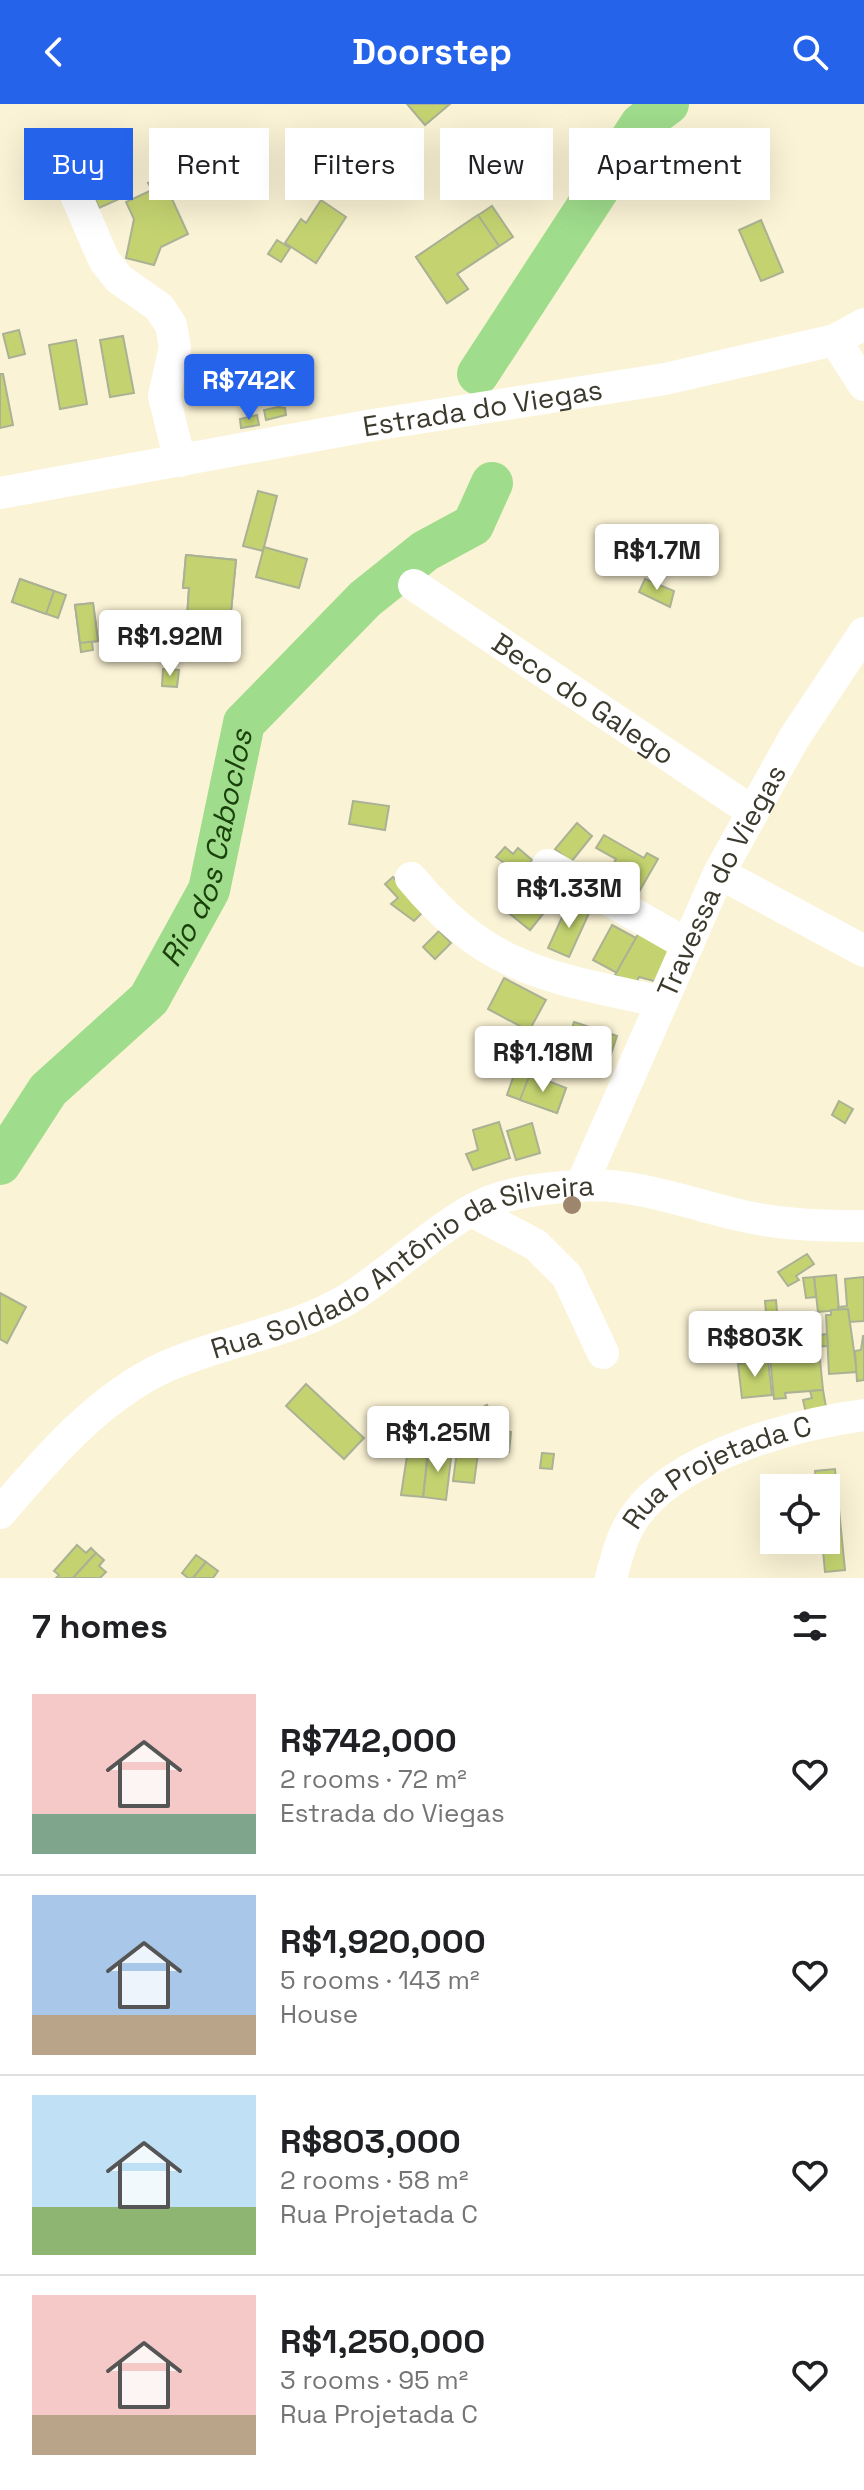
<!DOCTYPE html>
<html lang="en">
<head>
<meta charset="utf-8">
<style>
	body { margin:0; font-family:"Space Grotesk",sans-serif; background:#f6f6f6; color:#202124; height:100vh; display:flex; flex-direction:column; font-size:30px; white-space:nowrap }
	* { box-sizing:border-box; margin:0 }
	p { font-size:26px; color:#757577 }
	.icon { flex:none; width:44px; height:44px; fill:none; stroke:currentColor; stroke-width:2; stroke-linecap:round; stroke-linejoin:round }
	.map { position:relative; height:1474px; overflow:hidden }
	.panel { display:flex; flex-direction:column; background:#fff; flex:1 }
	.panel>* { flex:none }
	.hud { position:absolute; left:24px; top:24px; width:816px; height:72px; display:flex; gap:16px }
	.buttons { position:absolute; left:760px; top:1370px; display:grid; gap:16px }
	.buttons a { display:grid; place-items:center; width:80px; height:80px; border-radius:0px; background:#fff; box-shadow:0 8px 32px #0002; font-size:40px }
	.price { position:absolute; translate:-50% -68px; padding:0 18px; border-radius:8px; background:#fff; color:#222; font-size:26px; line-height:52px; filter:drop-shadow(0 2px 4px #0008) }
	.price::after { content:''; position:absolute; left:50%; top:48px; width:24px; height:18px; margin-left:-12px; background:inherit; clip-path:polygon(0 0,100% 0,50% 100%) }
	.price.selected { background:#2563eb; color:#fff }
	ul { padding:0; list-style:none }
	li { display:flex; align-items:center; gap:24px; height:200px; padding:0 32px }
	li+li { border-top:2px solid #e0e0e0 }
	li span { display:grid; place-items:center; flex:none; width:224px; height:160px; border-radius:0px; color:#555 }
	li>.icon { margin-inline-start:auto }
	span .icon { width:96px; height:96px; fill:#fffc; stroke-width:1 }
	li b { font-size:34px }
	h2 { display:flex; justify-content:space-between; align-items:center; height:96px; padding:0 32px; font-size:34px }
	.pill { padding:0 28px; border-radius:0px; background:#fff; box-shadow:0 8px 32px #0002; font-size:28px; line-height:72px }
	.pill.selected { background:#2563eb; color:#fff }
	header { display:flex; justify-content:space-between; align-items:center; height:104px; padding:0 32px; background:#2563eb; color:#fff; font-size:36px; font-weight:700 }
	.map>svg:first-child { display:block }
</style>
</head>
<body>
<header><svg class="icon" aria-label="back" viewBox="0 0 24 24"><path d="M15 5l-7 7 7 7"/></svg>Doorstep<svg class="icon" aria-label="search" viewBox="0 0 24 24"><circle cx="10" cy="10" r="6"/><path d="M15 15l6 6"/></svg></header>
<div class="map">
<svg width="864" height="1474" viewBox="0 0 864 1474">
	<rect width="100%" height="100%" fill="#fbf3d5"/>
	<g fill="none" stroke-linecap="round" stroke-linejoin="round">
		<g stroke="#9fdc8c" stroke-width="42">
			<polyline points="478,270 641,20 668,0"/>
			<path id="s1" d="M0 1060 48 986 149 895 209 786 244 619 365 495 425 447 473 421 492 379"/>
		</g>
	</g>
	<g fill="#c4d370" stroke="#abb194" stroke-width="2">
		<polygon points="407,0 450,0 425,21"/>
		<polygon points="477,51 488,67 465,83 454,67"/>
		<polygon points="102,58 119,95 99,104 83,67"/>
		<polygon points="162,73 188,130 161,143 154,161 126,154 134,115 126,98 152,86 148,79"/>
		<polygon points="321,96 346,113 316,159 285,139 301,115 306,119"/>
		<polygon points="492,102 513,133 457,170 468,185 447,199 416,153"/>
		<polygon points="478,111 499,142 457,170 468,185 447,199 416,153"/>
		<polygon points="761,116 783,168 761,177 739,126"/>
		<polygon points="277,136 290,144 281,158 268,150"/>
		<polygon points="19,226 25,250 9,254 3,230"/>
		<polygon points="123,232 134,289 110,293 100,236"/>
		<polygon points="76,236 87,300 60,305 49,241"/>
		<polygon points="0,270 3,270 13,321 0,324"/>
		<polygon points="278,303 285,304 286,311 266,316 264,306"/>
		<polygon points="257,311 259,321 241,324 240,315"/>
		<polygon points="258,387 277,392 263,447 243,442"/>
		<polygon points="264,443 307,455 299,484 256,473"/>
		<polygon points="186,451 236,456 230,518 217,517 214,546 191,544 194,515 187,514 189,484 183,484"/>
		<polygon points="186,451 236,456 230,518 187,514 189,484 183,484"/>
		<polygon points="20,475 66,491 58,514 12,498"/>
		<polygon points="20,475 54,487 46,510 12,498"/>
		<polygon points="645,475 674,487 670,503 639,488"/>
		<polygon points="93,499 98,537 92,538 93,546 81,548 75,501"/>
		<polygon points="93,499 98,537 80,539 75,501"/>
		<polygon points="166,538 175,539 173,559 164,559"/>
		<polygon points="163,565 179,566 177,583 162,582"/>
		<polygon points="353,697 389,702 385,726 349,720"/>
		<polygon points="577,719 592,732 571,758 555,745"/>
		<polygon points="604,731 644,754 647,749 658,755 636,793 620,783 623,776 609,768 616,755 596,744"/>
		<polygon points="505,743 513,750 518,744 532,756 529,760 532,762 517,781 499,766 504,759 496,753"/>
		<polygon points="535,768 542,774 523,798 541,812 530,826 504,805"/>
		<polygon points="535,768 560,789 530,826 504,805"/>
		<polygon points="393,773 425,806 414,817 391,800 398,794 385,780"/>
		<polygon points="569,798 590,807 569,853 548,844"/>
		<polygon points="612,821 636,834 617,869 593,856"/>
		<polygon points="641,825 674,845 658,878 639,873 635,881 615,871"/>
		<polygon points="439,827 451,839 435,855 423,843"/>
		<polygon points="504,874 546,896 529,927 488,905"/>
		<polygon points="574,918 617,932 610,953 567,940"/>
		<polygon points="516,965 566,984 557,1009 507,991"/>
		<polygon points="530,970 566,984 557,1009 520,996"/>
		<polygon points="839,997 853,1005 845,1019 832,1011"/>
		<polygon points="499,1018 510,1054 473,1066 466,1050 478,1046 473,1026"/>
		<polygon points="532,1019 540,1049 516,1056 507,1027"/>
		<polygon points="807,1150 814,1160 796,1172 799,1176 788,1182 778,1168"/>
		<polygon points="836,1171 839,1206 818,1208 814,1173"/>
		<polygon points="814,1173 816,1193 806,1194 803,1174"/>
		<polygon points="864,1173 864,1217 849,1218 848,1205 839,1206 838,1203 847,1202 845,1175"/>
		<polygon points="0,1189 26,1203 7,1239 0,1235"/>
		<polygon points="776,1196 778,1220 785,1220 788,1251 770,1253 765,1197"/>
		<polygon points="848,1205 857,1268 829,1270 826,1211 831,1211 831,1206"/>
		<polygon points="818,1208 820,1231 827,1230 828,1242 809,1243 809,1237 802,1238 800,1209"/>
		<polygon points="785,1220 788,1251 770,1253 767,1221"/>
		<polygon points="863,1232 864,1232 864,1276 857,1277 855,1247 861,1246"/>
		<polygon points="809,1237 809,1246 819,1246 823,1286 785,1289 786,1294 774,1295 770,1253 788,1251 787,1239"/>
		<polygon points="768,1256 772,1291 742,1294 738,1260"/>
		<polygon points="306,1280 364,1334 344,1355 286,1302"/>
		<polygon points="823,1286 826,1303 806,1309 803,1296 812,1294 810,1287"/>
		<polygon points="487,1301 492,1312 475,1320 470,1310"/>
		<polygon points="470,1310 475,1320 460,1327 455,1317"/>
		<polygon points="489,1314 486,1346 479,1346 480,1334 465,1332 466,1324"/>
		<polygon points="488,1325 511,1328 509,1348 486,1346"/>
		<polygon points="429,1343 452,1346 446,1396 423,1393"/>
		<polygon points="420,1346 419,1353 427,1354 423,1393 401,1391 407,1352"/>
		<polygon points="457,1347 478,1349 474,1379 453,1377"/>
		<polygon points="542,1349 554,1350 552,1365 540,1364"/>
		<polygon points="835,1365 845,1466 825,1468 822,1436 826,1436 826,1384 817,1384 815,1367"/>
		<polygon points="77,1441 86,1449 91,1444 96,1449 73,1474 56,1474 59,1471 54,1467"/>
		<polygon points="96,1449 104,1456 99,1462 106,1468 100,1474 73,1474"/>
		<polygon points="196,1451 206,1458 193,1474 188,1474 182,1469"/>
		<polygon points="206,1458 218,1467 213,1474 193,1474"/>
	</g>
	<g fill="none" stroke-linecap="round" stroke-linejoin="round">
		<g stroke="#fff" stroke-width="32">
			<polyline points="66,68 104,156 119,175 159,203 171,221 175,243 164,292 180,357"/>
			<polyline points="835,236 864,281"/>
			<path id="s2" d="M0 389 367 322 665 275 835 236 864 220"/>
			<path id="s3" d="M414 481 753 708"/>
			<polyline points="548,761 688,841"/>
			<polyline points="719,769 864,847"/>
			<path d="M411 774C490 869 548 872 662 898"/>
			<path id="s4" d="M581 1082 719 769 794 634 864 529"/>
			<polyline points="472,1107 536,1141 567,1172 603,1249"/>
			<path id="s5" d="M0 1409C47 1354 100 1292 167 1262 227 1236 292 1228 348 1195 392 1168 443 1117 488 1098 515 1087 548 1084 577 1082 633 1077 690 1100 743 1112 783 1121 824 1122 864 1122"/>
			<path id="s6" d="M611 1474C617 1452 622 1430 636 1411 678 1352 795 1320 864 1311"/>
		</g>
	</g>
	<circle fill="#9d866d" cx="572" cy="1101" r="9"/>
	<g text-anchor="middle" stroke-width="6" stroke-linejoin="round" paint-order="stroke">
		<g font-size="28" fill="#3c392d" stroke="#fff">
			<text dy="10" stroke="none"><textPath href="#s2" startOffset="490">Estrada do Viegas</textPath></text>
			<text dy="10" stroke="none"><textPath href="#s3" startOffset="204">Beco do Galego</textPath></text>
			<text dy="10" stroke="none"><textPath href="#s4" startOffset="336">Travessa do Viegas</textPath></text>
			<text dy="10" stroke="none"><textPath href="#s5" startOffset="484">Rua Soldado Antônio da Silveira</textPath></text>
			<text dy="10" stroke="none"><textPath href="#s6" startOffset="162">Rua Projetada C</textPath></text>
		</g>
		<g font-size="30" font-style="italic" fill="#1a410a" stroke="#fff">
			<text dy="10" stroke="none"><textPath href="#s1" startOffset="388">Rio dos Caboclos</textPath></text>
		</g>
	</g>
</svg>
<div class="buttons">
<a><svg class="icon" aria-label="locate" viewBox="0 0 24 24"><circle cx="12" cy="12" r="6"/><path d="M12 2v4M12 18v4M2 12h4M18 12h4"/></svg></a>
</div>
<b class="price selected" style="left:249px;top:318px">R$742K</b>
<b class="price" style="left:657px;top:488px">R$1.7M</b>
<b class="price" style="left:170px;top:574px">R$1.92M</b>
<b class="price" style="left:569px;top:826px">R$1.33M</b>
<b class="price" style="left:543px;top:990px">R$1.18M</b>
<b class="price" style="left:755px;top:1275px">R$803K</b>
<b class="price" style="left:438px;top:1370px">R$1.25M</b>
<div class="hud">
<a class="pill selected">Buy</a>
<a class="pill">Rent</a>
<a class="pill">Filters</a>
<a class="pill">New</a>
<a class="pill">Apartment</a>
</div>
</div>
<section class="panel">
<h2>7 homes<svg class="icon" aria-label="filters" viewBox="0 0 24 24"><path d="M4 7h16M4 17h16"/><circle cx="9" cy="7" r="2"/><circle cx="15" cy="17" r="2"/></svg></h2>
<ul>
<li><span style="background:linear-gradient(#f6c9c9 75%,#7fa58c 0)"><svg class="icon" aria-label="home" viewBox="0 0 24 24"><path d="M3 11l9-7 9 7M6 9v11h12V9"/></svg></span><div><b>R$742,000</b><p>2 rooms · 72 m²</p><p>Estrada do Viegas</p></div><svg class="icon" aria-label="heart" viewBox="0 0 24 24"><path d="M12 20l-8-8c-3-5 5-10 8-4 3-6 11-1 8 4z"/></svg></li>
<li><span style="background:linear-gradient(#a9c7e8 75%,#b9a48a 0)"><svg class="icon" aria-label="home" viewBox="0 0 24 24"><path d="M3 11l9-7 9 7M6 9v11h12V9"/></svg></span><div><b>R$1,920,000</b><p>5 rooms · 143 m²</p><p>House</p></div><svg class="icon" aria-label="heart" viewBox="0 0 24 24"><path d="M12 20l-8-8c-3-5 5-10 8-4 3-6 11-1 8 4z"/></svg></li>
<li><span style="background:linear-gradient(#bfe0f5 70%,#8fb573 0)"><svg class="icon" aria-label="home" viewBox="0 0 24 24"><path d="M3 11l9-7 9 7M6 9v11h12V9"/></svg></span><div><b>R$803,000</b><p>2 rooms · 58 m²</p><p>Rua Projetada C</p></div><svg class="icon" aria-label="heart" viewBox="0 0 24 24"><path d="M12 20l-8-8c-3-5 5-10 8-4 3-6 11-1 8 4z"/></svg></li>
<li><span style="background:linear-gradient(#f6c9c9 75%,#b9a48a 0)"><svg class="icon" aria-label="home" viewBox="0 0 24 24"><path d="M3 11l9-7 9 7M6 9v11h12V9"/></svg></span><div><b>R$1,250,000</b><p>3 rooms · 95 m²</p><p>Rua Projetada C</p></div><svg class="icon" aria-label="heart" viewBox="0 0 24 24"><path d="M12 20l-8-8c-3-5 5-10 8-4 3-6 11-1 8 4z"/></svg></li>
</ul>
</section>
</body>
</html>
